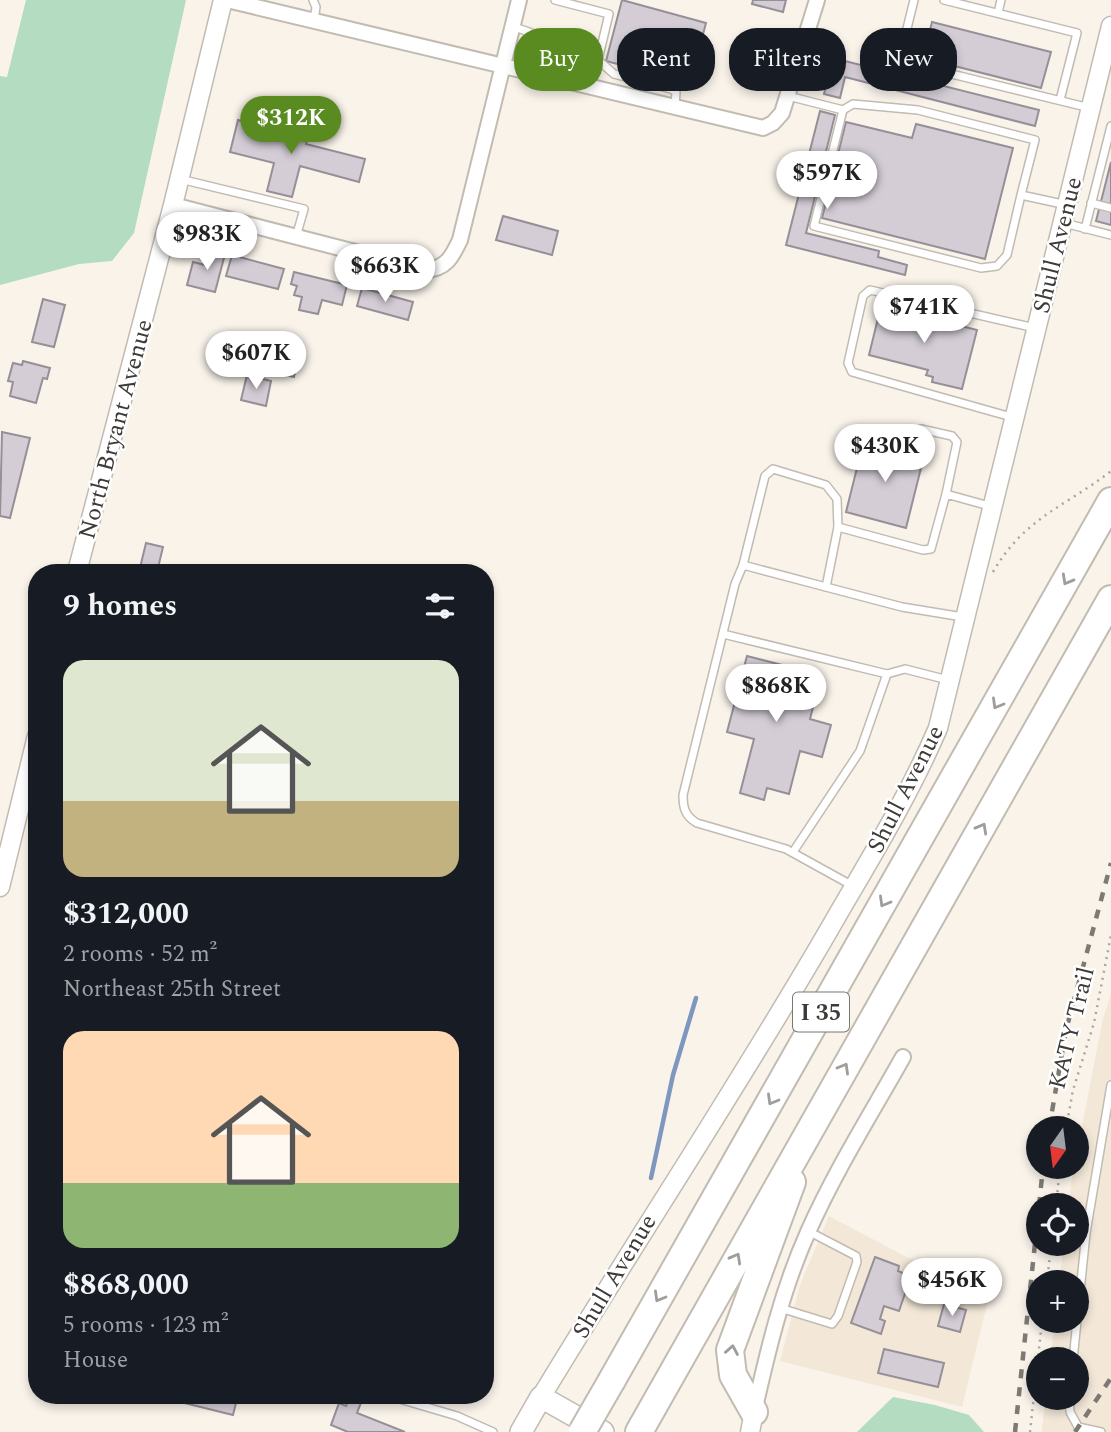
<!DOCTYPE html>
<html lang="en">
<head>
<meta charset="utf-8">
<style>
	body { margin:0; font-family:Spectral,serif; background:#20242c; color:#f1f3f6; height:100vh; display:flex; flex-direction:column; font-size:26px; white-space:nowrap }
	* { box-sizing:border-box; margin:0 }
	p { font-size:23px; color:#9ea1a6 }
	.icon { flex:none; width:38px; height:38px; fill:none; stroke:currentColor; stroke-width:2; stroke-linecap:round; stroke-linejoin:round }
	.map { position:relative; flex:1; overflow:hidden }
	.drawer { position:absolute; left:28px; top:564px; width:466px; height:840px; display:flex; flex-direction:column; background:#171b24; border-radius:28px; box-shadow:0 4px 10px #0003 }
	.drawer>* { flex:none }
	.guide { position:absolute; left:514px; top:28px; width:490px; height:63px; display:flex; gap:14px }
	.needle { width:46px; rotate:194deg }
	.controls { position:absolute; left:1026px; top:1116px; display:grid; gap:14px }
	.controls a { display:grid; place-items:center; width:63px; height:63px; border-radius:50%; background:#171b24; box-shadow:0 4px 10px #0003; font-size:35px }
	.price { position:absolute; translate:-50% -60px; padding:0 16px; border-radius:24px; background:#fff; color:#222; font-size:23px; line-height:46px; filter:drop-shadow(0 2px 4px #0008) }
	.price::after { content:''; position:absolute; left:50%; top:42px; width:21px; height:16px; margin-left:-10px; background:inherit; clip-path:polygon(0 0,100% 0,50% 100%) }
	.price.current { background:#5a8b20; color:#fff }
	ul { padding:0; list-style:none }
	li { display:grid; align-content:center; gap:14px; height:371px; padding:0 35px }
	li span { display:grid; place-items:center; height:217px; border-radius:21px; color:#555 }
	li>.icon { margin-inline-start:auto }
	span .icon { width:126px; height:126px; fill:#fffc; stroke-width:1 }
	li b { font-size:30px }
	h2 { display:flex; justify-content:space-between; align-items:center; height:84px; padding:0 35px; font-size:30px }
	.tag { padding:0 24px; border-radius:28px; background:#171b24; box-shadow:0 4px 10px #0003; font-size:24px; line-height:63px }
	.tag.current { background:#5a8b20; color:#fff }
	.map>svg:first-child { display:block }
</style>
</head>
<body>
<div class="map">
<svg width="1111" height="1432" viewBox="0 0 1111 1432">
	<rect width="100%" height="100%" fill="#f9f3ea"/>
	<g fill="#f3e8d8">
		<polygon points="1111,994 1111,1432 1042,1432 1045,1398 1076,1398 1076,1360 1050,1360 1055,1321 1076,1321 1076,1283 1059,1283 1064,1244 1076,1244 1076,1206 1069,1206 1071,1183 1103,1018"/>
		<polygon points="829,1216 988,1300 962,1407 780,1361 800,1285"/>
	</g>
	<g fill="#b3dcc0">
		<polygon points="26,0 186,0 134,233 112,261 79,264 0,285 0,76 7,77"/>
		<polygon points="893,1397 935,1405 969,1415 984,1432 857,1432"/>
	</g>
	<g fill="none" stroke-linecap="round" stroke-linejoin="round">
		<polyline stroke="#7f97bf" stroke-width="4.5" points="651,1178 673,1075 696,998"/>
	</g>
	<g fill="#d4cdd6" stroke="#958f98" stroke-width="2">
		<polygon points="622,0 706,23 690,83 606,61"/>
		<polygon points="753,0 786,0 783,12 752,4"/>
		<polygon points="932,22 1051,52 1041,88 923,58"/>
		<polygon points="833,58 1039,110 1035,126 845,77 840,98 824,94"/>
		<polygon points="820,111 835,115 806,233 879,251 878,257 907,265 905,275 786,245"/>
		<polygon points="238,120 308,138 306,144 365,159 359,182 300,166 292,197 267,191 274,163 230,152"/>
		<polygon points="846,122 912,138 916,124 1013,148 985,259 822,218"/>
		<polygon points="1111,162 1111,225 1096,221"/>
		<polygon points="503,216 558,231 552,255 496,240"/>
		<polygon points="209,249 225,254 215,292 187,285 193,262 205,265"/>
		<polygon points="232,255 284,269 278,289 226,276"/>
		<polygon points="294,272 347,285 342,305 322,300 318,314 299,310 302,297 294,295 297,286 291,284"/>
		<polygon points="362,288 413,302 408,320 357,306"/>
		<polygon points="43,299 65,305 54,347 32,342"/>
		<polygon points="881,306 977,330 962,389 932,382 933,377 926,375 928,370 869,355"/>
		<polygon points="272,357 297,362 294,377 269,371"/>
		<polygon points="23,361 50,368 47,379 43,378 36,403 10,396 13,382 8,381 13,363 22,365"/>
		<polygon points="247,375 271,381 266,406 241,400"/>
		<polygon points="2,432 30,438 10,518 0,516"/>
		<polygon points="864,440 924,456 906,528 846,512"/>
		<polygon points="146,543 163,547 157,572 139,572"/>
		<polygon points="747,656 821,675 810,719 831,725 822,757 800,751 789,794 767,788 764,800 740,793 754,739 727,732"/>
		<polygon points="875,1257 899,1266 898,1271 911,1276 899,1311 884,1306 880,1319 885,1321 881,1334 851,1323"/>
		<polygon points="944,1304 966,1310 960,1332 938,1326"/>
		<polygon points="884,1349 944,1363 938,1387 878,1373"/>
		<polygon points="152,1395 238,1395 233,1415"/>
		<polygon points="351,1395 364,1395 357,1413 405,1432 348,1432 331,1425 339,1403 346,1406"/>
	</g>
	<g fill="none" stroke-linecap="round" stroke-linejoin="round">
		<g stroke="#c1bbb2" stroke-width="10">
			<g id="service">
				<polyline points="313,0 316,7 314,20"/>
				<polyline points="914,0 899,61 1090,108"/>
				<polyline points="944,0 1077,33 1060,100"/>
				<polyline points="998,13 1001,0"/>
				<path d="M513 27C543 34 568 53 598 60L609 14 555 0"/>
				<polyline points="598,60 614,74 671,89 676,92 675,107"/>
				<polyline points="788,96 843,110"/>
				<polyline points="180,179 304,209 296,237"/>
				<polyline points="1021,195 1035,140 918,110 853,104 843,110 814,226 981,268 997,266 1007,255 1021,195 1067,205"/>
				<polyline points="1091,203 1111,208"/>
				<polyline points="1064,223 1111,235"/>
				<polyline points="1085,229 1111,126"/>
				<polyline points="1015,418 852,372 848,363 863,296 870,290 1035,328"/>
				<polyline points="921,429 952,436 957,442 946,494"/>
				<polyline points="743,565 765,476 773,469 826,485 837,499 838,527"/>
				<path d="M826 587 743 565 735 584 683 795C683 808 685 816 697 823L786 849 853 886"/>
				<polyline points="963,617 902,607 826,587 838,527 923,550 931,549 946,494 993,507"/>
				<polyline points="723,634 887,674 905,669 948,680"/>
				<polyline points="793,852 860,751 887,674"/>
				<polyline points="780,1308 832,1324 838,1316 857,1262 856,1256 808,1231"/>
				<polyline points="1073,1360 1086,1233 1111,1085"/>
				<polyline points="386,1395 457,1416 493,1432"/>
				<polyline points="1069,1398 1070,1412 1081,1432"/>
				<polyline points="1078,1427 1101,1432"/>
			</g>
		</g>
		<g stroke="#c1bbb2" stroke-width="18">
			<g id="minor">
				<polyline points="227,0 763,128 773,123 782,113 817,0"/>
				<path d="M173 205 425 270C446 269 452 257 460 240L519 0"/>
				<path d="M754 1412C768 1350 782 1290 808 1232 835 1171 871 1114 903 1057"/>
			</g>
		</g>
		<g stroke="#c1bbb2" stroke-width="21">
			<g id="tertiary">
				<polyline points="77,572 173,205 223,0"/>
				<polyline points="0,887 37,736"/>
				<path d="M541 1397C636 1240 738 1087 830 928 868 862 908 798 938 728L1111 26"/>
				<polyline points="750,1432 754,1412"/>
			</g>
		</g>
		<g stroke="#c1bbb2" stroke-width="24">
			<polyline id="secondary" points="521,1432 541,1397 603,1432"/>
		</g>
		<g stroke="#c1bbb2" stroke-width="30">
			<g id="motorway">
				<polyline points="612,1380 1111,501"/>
				<polyline points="754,1412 733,1375 730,1350 792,1182"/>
				<polyline points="639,1432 1111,599"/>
			</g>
		</g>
		<g stroke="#aaa69f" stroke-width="2.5" stroke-dasharray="2 5" stroke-linecap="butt">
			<path d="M993 572C1025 517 1065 507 1111 471"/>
			<polyline points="1066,1129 1073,1090 1094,1023 1111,935"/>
			<polyline points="1056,1206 1060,1167"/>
			<polyline points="1047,1283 1051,1244"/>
			<polyline points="1030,1432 1042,1321"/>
		</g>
		<use href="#service" stroke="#fff" stroke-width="7"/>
		<use href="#minor" stroke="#fff" stroke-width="14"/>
		<use href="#tertiary" stroke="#fff" stroke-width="18"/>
		<use href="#secondary" stroke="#fff" stroke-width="21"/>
		<use href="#motorway" stroke="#fff" stroke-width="26"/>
		<g stroke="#7d7974" stroke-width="4.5" stroke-dasharray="9 9" stroke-linecap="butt">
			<polyline points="1049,1129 1066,1030 1111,863"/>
			<polyline points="1039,1206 1043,1167"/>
			<polyline points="1015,1432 1038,1215"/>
			<polyline points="1075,1432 1111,1378"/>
		</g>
		<g stroke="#c1bbb2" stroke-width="30" stroke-linecap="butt">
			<polyline id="motorway-bridge" points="582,1432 612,1380"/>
		</g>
		<use href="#motorway-bridge" stroke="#fff" stroke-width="26"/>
	</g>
	<defs><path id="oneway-chevron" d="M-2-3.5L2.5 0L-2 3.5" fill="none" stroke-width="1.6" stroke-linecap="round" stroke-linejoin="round" transform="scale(1.75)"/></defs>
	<g stroke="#9e9d9b">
		<use href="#oneway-chevron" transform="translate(1067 580) rotate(119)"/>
		<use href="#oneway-chevron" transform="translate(997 704) rotate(120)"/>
		<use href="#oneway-chevron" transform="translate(982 828) rotate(-61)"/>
		<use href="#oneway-chevron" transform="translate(884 902) rotate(120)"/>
		<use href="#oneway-chevron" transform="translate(844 1068) rotate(-60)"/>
		<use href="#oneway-chevron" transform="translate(772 1100) rotate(120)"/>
		<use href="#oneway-chevron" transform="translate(736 1258) rotate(-61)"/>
		<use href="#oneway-chevron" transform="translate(659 1297) rotate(120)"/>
		<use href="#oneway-chevron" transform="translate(732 1350) rotate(-80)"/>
	</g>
	<g text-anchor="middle" stroke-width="5" stroke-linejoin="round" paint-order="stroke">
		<rect fill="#fff" stroke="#777673" stroke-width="2" x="793" y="992.5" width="56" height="39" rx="5"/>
		<g font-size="23" font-weight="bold" fill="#3d3b37">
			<text x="821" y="1020">I 35</text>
		</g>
		<g font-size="24" fill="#3d3b37" stroke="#fff">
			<text transform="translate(1057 245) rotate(-76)" y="8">Shull Avenue</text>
			<text transform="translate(115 429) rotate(-75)" y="8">North Bryant Avenue</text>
			<text transform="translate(905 789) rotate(-63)" y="8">Shull Avenue</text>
			<text transform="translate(1071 1028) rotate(-76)" y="8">KATY Trail</text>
			<text transform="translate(614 1276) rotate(-59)" y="8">Shull Avenue</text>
		</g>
	</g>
</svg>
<div class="controls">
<a><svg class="needle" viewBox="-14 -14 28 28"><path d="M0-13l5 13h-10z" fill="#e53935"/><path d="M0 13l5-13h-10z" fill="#9ea1a6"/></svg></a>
<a><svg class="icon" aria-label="locate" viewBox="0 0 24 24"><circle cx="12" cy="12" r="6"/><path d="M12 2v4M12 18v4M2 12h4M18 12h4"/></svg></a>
<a>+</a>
<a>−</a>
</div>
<b class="price current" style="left:291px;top:156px">$312K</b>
<b class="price" style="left:827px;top:211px">$597K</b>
<b class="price" style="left:207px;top:272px">$983K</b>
<b class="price" style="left:385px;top:304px">$663K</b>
<b class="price" style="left:924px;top:345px">$741K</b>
<b class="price" style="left:256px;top:391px">$607K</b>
<b class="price" style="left:885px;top:484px">$430K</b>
<b class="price" style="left:776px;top:724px">$868K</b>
<b class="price" style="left:952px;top:1318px">$456K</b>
<div class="guide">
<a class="tag current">Buy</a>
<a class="tag">Rent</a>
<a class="tag">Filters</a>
<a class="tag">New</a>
</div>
<section class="drawer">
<h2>9 homes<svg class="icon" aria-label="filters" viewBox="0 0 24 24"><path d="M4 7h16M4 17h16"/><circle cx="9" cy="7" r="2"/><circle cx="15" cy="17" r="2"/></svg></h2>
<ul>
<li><span style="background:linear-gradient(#dfe7d0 65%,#c2b280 0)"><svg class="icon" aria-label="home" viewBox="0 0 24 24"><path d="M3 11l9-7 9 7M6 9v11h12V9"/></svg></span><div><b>$312,000</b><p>2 rooms · 52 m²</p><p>Northeast 25th Street</p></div></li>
<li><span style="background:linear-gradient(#ffd9b3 70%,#8fb573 0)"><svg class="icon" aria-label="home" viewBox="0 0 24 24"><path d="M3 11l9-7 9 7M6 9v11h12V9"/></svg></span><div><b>$868,000</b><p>5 rooms · 123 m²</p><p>House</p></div></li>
</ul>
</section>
</div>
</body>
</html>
